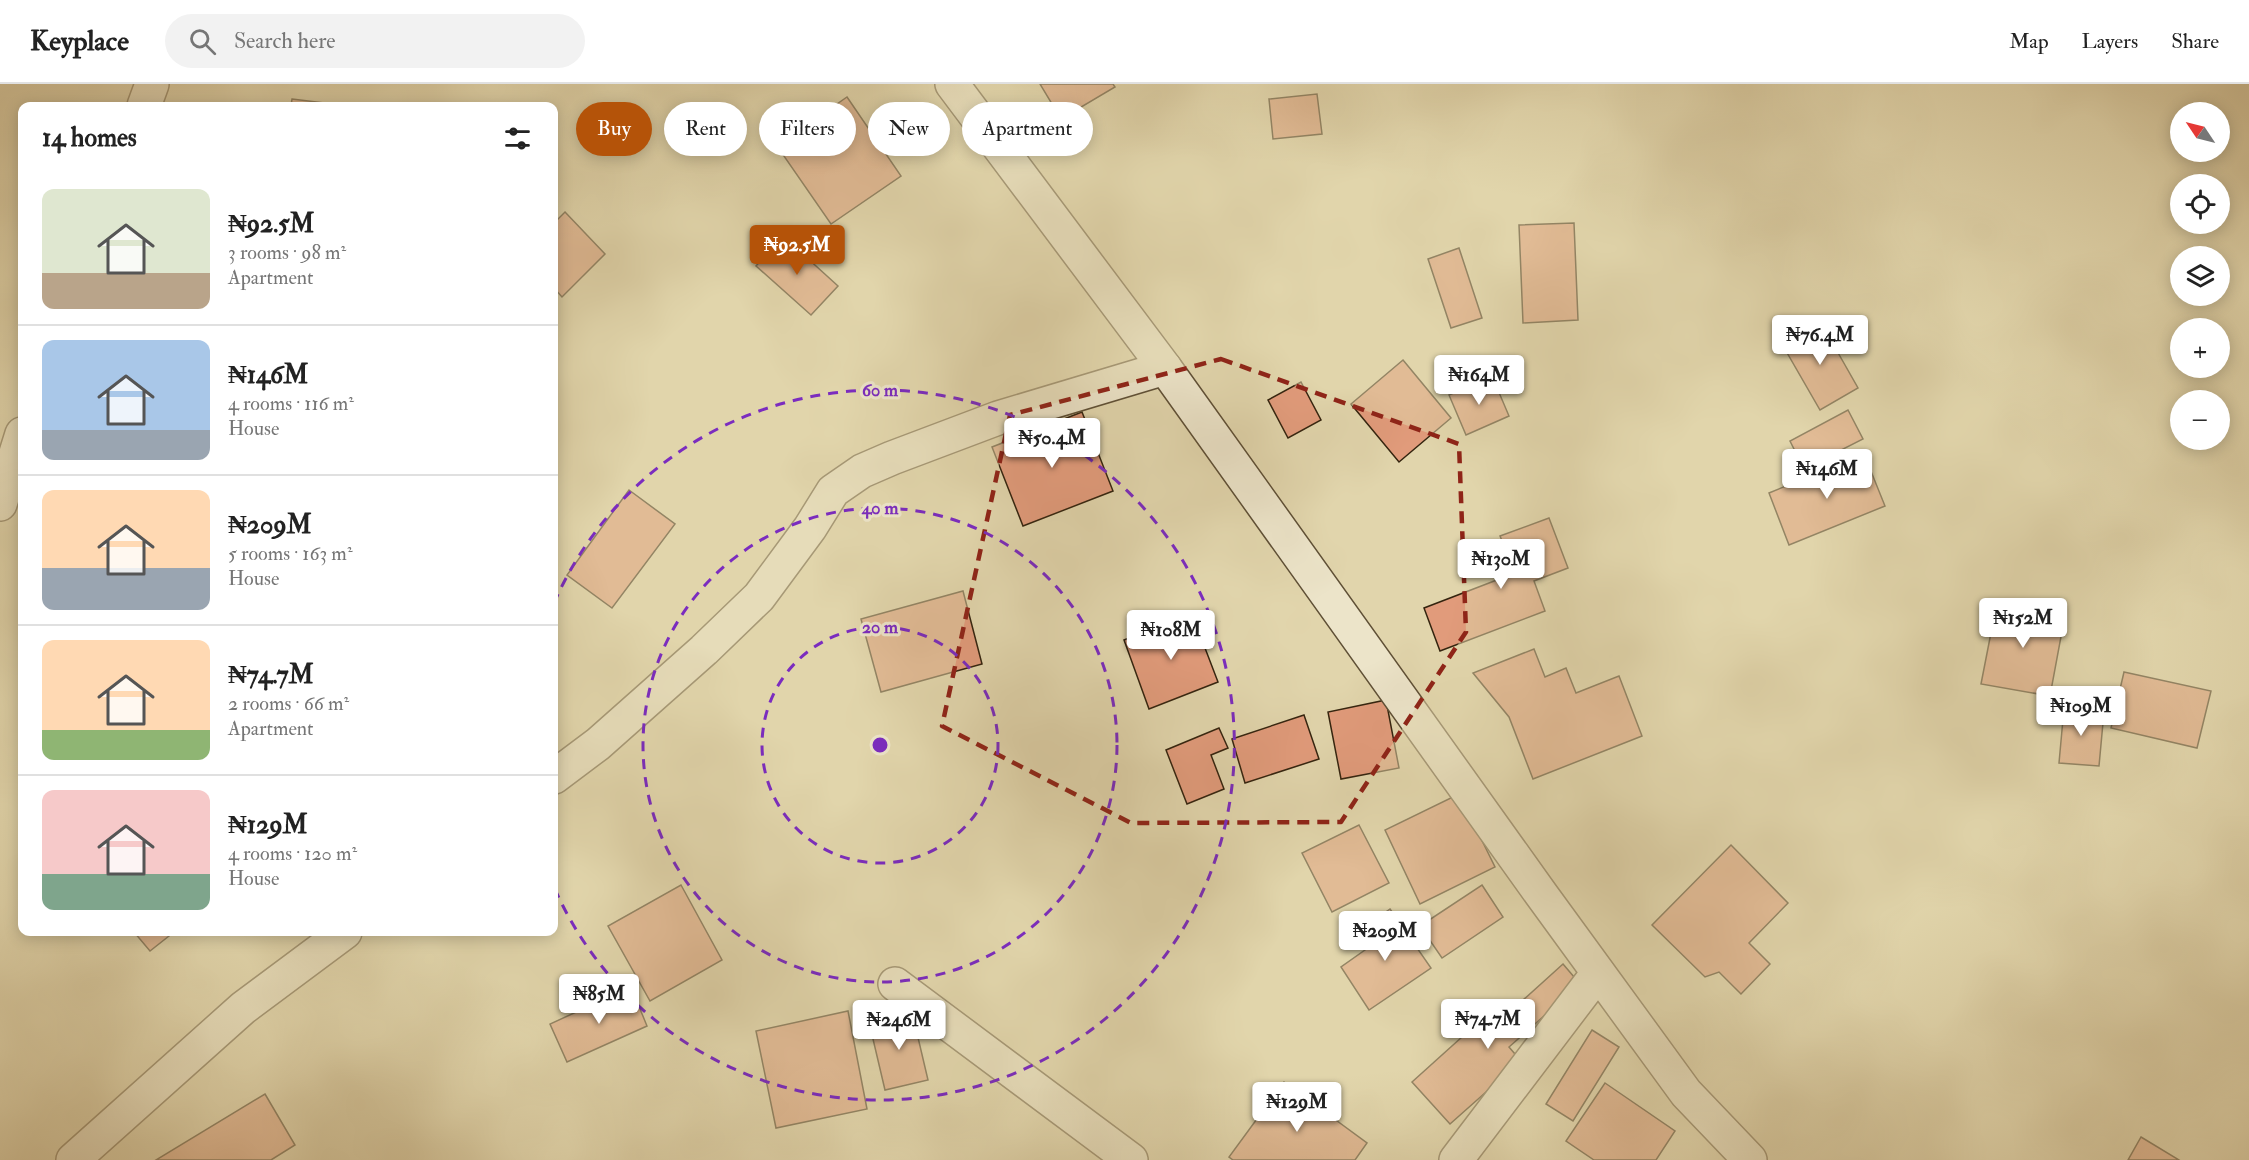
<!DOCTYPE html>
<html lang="en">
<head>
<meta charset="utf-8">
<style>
	body { margin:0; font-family:"IM FELL Double Pica",serif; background:#f2f2f2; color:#222; height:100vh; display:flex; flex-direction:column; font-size:22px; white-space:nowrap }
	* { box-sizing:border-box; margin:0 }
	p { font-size:20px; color:#767676 }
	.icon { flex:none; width:33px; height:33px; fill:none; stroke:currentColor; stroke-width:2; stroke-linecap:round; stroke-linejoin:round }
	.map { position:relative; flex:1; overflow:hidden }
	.drawer { position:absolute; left:18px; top:18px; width:540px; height:834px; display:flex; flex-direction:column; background:#fff; border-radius:12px; box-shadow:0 3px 15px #0003 }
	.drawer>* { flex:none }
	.hud { position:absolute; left:576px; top:18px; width:570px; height:54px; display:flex; gap:12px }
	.needle { width:39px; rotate:305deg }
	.fabs { position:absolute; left:2170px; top:18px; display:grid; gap:12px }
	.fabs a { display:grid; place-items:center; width:60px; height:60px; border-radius:50%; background:#fff; box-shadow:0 3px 15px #0003; font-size:30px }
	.price { position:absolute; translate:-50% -51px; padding:0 14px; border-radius:6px; background:#fff; color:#222; font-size:20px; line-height:39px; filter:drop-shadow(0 2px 3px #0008) }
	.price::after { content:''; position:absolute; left:50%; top:36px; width:18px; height:14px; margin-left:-9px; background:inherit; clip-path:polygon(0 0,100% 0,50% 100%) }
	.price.on { background:#b45309; color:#fff }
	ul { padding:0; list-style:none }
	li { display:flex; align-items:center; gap:18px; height:150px; padding:0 24px }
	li+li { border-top:2px solid #e0e0e0 }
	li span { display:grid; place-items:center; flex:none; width:168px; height:120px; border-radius:12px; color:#555 }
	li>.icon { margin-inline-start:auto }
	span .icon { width:72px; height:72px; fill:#fffc; stroke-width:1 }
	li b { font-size:26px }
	h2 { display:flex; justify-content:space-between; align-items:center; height:72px; padding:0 24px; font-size:26px }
	.pill { padding:0 21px; border-radius:27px; background:#fff; box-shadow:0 3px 15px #0003; font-size:21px; line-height:54px }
	.pill.on { background:#b45309; color:#fff }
	header { display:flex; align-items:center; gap:36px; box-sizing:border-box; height:84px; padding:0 30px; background:#fff; border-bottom:2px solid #e0e0e0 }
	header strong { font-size:28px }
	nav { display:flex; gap:33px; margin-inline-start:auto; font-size:21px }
	.search { width:420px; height:54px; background:#f2f2f2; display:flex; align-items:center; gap:15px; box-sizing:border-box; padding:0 21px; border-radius:33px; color:#767676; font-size:22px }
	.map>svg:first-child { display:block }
</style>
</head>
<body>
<header>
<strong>Keyplace</strong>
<div class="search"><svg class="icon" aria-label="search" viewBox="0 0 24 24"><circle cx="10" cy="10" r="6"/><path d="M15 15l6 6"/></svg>Search here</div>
<nav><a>Map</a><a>Layers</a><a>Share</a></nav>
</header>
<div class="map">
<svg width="2249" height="1076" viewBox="0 0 2249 1076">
	<rect width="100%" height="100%" fill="#e1d5ac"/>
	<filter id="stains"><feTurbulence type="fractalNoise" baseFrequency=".00333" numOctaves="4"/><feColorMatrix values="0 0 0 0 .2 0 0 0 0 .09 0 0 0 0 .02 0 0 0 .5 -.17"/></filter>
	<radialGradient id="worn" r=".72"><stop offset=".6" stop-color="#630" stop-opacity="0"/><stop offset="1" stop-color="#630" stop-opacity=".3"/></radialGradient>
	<g fill="#e19b7b" stroke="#34240f" stroke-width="1.5">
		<polygon points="1040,0 1113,0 1115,3 1061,35"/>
		<polygon points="1317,10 1322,50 1273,55 1269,15"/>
		<polygon points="847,13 901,92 831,140 777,62"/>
		<polygon points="292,15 349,22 291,22"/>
		<polygon points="565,128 605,170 562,213 554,204 554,139"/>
		<polygon points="1574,139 1578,236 1523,239 1519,141"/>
		<polygon points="783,152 838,202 811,231 756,182"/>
		<polygon points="1459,164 1482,234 1451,244 1428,175"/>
		<polygon points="1820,237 1858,304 1820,326 1782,260"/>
		<polygon points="1403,276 1451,334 1399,378 1351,320"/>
		<polygon points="1492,292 1509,332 1466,351 1449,311"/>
		<polygon points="1301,298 1321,336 1288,354 1268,316"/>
		<polygon points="1848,326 1863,355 1804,385 1790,357"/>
		<polygon points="1082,328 1113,407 1023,442 992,363"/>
		<polygon points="1864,370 1885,422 1789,461 1769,409"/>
		<polygon points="629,406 675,440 612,524 567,491"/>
		<polygon points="1549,434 1568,484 1534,497 1545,527 1440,567 1424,524 1515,489 1500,452"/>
		<polygon points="963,507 982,580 881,608 861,535"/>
		<polygon points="1997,518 2065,531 2050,612 1981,600"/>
		<polygon points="1192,530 1218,598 1149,625 1124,556"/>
		<polygon points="1534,565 1545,593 1566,584 1576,609 1619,592 1642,652 1533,695 1509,633 1473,589"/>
		<polygon points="2124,588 2211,607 2197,664 2111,644"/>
		<polygon points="1386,616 1399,684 1341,695 1328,628"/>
		<polygon points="2064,624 2104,628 2099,682 2059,679"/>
		<polygon points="1304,631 1319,675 1245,699 1232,655"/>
		<polygon points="1219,644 1228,664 1211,671 1224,705 1187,720 1166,666"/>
		<polygon points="1459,710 1495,783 1420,820 1385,746"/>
		<polygon points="1359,741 1389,799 1332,828 1302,769"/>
		<polygon points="1731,761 1788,819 1749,859 1770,880 1741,910 1719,888 1705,893 1652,841"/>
		<polygon points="681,801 722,876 650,917 608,842"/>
		<polygon points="1482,801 1503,833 1442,874 1420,842"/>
		<polygon points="1390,825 1431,884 1369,926 1341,883 1372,861 1366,842"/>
		<polygon points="134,848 174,848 150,867"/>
		<polygon points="1563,880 1580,900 1509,963 1521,977 1450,1040 1412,998 1493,925 1502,935"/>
		<polygon points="631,903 647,942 567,978 550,940"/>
		<polygon points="848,927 867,1025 776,1044 756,947"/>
		<polygon points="912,928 928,996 885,1006 869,938"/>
		<polygon points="1592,946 1619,963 1573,1037 1546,1020"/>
		<polygon points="1284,998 1367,1059 1355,1076 1233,1076 1229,1073"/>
		<polygon points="1605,999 1675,1047 1656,1076 1594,1076 1566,1057"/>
		<polygon points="265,1010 295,1061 271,1076 156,1076"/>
		<polygon points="2141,1053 2179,1076 2128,1076"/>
	</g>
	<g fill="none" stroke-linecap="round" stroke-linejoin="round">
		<g stroke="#5f5036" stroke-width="36">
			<g id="street">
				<polyline points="952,0 1165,284 1541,810 1686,1009 1750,1076"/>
				<polyline points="144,22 152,0"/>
				<polyline points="0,420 22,350"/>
				<polyline points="554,693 598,660 704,566 759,513 810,444 833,407 862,387 892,374 998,334 1165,284"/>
				<polyline points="895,900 1131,1076"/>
				<polyline points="73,1076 243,924 345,848"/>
				<polyline points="1456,1076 1598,889"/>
			</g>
		</g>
		<use href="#street" stroke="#ece4c9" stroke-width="33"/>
	</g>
	<path d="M0 0H2249V1076H0ZM1221 275 1459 360 1466 548 1341 738 1131 739 942 642 1010 331Z" fill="#e1d5ac" fill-opacity=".55" fill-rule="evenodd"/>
	<path fill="none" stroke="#8f2418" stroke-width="4.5" stroke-dasharray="12 8" stroke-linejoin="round" d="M1221 275 1459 360 1466 548 1341 738 1131 739 942 642 1010 331Z"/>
	<g fill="none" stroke="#7b2cbf" stroke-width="3" stroke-dasharray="10 8">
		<circle cx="880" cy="661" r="118"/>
		<circle cx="880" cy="661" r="237"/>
		<path d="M554 519A355 355 0 1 1 554 803"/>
	</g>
	<circle cx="880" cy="661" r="9" fill="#7b2cbf" stroke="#ece4c9" stroke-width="3"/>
	<g font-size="18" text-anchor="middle" font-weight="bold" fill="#7b2cbf" stroke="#ece4c9" stroke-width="6" stroke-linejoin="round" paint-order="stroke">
		<text x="880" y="312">60 m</text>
		<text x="880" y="430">40 m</text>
		<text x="880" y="549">20 m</text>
	</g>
	<rect width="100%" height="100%" filter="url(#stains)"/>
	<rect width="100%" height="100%" fill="url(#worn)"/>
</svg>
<div class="fabs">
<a><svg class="needle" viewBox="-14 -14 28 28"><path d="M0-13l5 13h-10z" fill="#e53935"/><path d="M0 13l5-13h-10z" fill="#767676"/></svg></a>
<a><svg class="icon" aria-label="locate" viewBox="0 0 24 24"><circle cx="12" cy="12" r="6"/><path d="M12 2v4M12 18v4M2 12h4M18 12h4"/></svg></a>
<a><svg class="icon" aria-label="layers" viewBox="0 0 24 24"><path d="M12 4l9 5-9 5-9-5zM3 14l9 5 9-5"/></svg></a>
<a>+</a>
<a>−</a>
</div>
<b class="price on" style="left:797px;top:192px">₦92.5M</b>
<b class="price" style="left:1820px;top:282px">₦76.4M</b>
<b class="price" style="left:1479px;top:322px">₦164M</b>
<b class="price" style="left:1052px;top:385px">₦50.4M</b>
<b class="price" style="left:1827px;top:416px">₦146M</b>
<b class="price" style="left:1501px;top:506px">₦130M</b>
<b class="price" style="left:2023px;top:565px">₦152M</b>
<b class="price" style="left:1171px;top:577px">₦108M</b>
<b class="price" style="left:2081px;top:653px">₦109M</b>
<b class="price" style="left:1385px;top:878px">₦209M</b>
<b class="price" style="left:599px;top:941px">₦85M</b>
<b class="price" style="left:1488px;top:966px">₦74.7M</b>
<b class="price" style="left:899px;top:967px">₦246M</b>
<b class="price" style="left:1297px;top:1049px">₦129M</b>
<div class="hud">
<a class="pill on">Buy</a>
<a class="pill">Rent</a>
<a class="pill">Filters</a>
<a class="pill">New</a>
<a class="pill">Apartment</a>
</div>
<section class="drawer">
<h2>14 homes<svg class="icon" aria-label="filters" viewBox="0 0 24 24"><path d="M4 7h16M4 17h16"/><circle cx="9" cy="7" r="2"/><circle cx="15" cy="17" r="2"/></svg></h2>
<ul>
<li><span style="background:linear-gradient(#dfe7d0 70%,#b9a48a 0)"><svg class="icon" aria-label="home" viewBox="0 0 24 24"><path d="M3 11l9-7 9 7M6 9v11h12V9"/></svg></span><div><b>₦92.5M</b><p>3 rooms · 98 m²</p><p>Apartment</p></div></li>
<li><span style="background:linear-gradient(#a9c7e8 75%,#9aa5b1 0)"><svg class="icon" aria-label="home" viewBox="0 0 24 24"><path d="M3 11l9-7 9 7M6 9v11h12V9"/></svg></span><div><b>₦146M</b><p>4 rooms · 116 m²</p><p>House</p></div></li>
<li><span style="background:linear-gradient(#ffd9b3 65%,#9aa5b1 0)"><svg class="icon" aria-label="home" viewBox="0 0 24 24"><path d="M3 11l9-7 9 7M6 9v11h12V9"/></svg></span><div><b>₦209M</b><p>5 rooms · 163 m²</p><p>House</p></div></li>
<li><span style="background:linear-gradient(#ffd9b3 75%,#8fb573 0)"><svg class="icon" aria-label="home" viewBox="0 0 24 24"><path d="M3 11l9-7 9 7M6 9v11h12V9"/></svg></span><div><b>₦74.7M</b><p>2 rooms · 66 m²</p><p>Apartment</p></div></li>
<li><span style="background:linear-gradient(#f6c9c9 70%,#7fa58c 0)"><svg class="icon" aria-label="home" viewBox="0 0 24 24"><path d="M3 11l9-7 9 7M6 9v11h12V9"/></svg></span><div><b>₦129M</b><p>4 rooms · 120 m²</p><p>House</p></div></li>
</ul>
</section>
</div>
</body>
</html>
